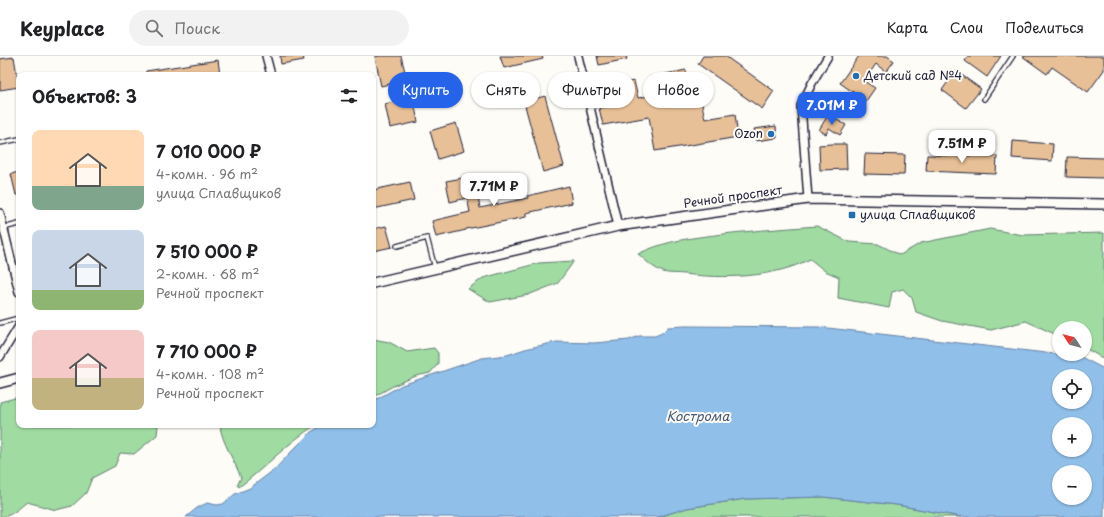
<!DOCTYPE html>
<html lang="ru">
<head>
<meta charset="utf-8">
<style>
	body { margin:0; font-family:"Playpen Sans",sans-serif; background:#f2f2f2; color:#202124; height:100vh; display:flex; flex-direction:column; font-size:15px; white-space:nowrap }
	* { box-sizing:border-box; margin:0 }
	p { font-size:13px; color:#757577 }
	.icon { flex:none; width:22px; height:22px; fill:none; stroke:currentColor; stroke-width:2; stroke-linecap:round; stroke-linejoin:round }
	.map { position:relative; flex:1; overflow:hidden }
	.sheet { position:absolute; left:16px; top:16px; width:360px; height:356px; display:flex; flex-direction:column; background:#fff; border-radius:8px; box-shadow:0 1px 3px #0004 }
	.sheet>* { flex:none }
	.banner { position:absolute; left:388px; top:16px; width:380px; height:36px; display:flex; gap:8px }
	.needle { width:26px; rotate:306deg }
	.buttons { position:absolute; left:1052px; top:265px; display:grid; gap:8px }
	.buttons a { display:grid; place-items:center; width:40px; height:40px; border-radius:50%; background:#fff; box-shadow:0 1px 3px #0004; font-size:20px }
	.price { position:absolute; translate:-50% -34px; padding:0 9px; border-radius:8px; background:#fff; color:#222; font-size:13px; line-height:26px; filter:drop-shadow(0 1px 2px #0008) }
	.price::after { content:''; position:absolute; left:50%; top:24px; width:12px; height:9px; margin-left:-6px; background:inherit; clip-path:polygon(0 0,100% 0,50% 100%) }
	.price.on { background:#2563eb; color:#fff }
	ul { padding:0; list-style:none }
	li { display:flex; align-items:center; gap:12px; height:100px; padding:0 16px }
	li span { display:grid; place-items:center; flex:none; width:112px; height:80px; border-radius:8px; color:#555 }
	li>.icon { margin-inline-start:auto }
	span .icon { width:48px; height:48px; fill:#fffc; stroke-width:1 }
	li b { font-size:17px }
	h2 { display:flex; justify-content:space-between; align-items:center; height:48px; padding:0 16px; font-size:17px }
	.chip { padding:0 14px; border-radius:18px; background:#fff; box-shadow:0 1px 3px #0004; font-size:14px; line-height:36px }
	.chip.on { background:#2563eb; color:#fff }
	header { display:flex; align-items:center; gap:24px; box-sizing:border-box; height:56px; padding:0 20px; background:#fff; border-bottom:1px solid #e0e0e0 }
	header strong { font-size:19px }
	nav { display:flex; gap:22px; margin-inline-start:auto; font-size:14px }
	.search { width:280px; height:36px; background:#f2f2f2; display:flex; align-items:center; gap:10px; box-sizing:border-box; padding:0 14px; border-radius:22px; color:#757577; font-size:15px }
	.map>svg:first-child { display:block }
</style>
</head>
<body>
<header>
<strong>Keyplace</strong>
<div class="search"><svg class="icon" aria-label="search" viewBox="0 0 24 24"><circle cx="10" cy="10" r="6"/><path d="M15 15l6 6"/></svg>Поиск</div>
<nav><a>Карта</a><a>Слои</a><a>Поделиться</a></nav>
</header>
<div class="map">
<svg width="1104" height="461" viewBox="0 0 1104 461">
	<rect width="100%" height="100%" fill="#fdfcf7"/>
	<filter id="ink" filterUnits="userSpaceOnUse"><feTurbulence type="fractalNoise" baseFrequency=".025" numOctaves="2"/><feDisplacementMap in="SourceGraphic" scale="8" xChannelSelector="R" yChannelSelector="G"/><feConvolveMatrix kernelMatrix="1 2 1 2 8 2 1 2 1" color-interpolation-filters="sRGB"/></filter>
	<g filter="url(#ink)">
		<g fill="#a0dba2" stroke="#617e6e">
			<path d="M817 170 849 186 878 188 900 199 921 187 990 173 1023 179 1104 177V303L1085 292V272H1059V280L1026 265 991 274 942 265 916 256 912 242 903 233 892 236 889 252 838 242 839 221 825 215 810 203C774 222 724 223 684 218 677 217 669 218 663 216 653 212 645 204 638 198 660 187 683 183 707 180 743 175 780 173 817 170Z"/>
			<polygon points="574,205 558,227 528,239 490,246 468,233 483,222 539,207"/>
			<polygon points="373,283 389,286 407,296 434,292 438,297 438,308 430,317 416,320 393,330 373,341"/>
			<path d="M19 341V369H158L157 379 134 398 120 397 115 410 92 422 86 437 72 450 56 454 27 446C19 452 11 461 0 461V346Z"/>
			<path d="M220 369H316C288 386 266 411 239 431L237 429 241 422C235 405 221 385 220 369Z"/>
			<polygon points="823,441 897,449 961,461 658,461 687,452 745,443"/>
		</g>
		<path fill="#90bfea" stroke="#6480a4" fill-rule="evenodd" d="M685 270 819 271 1081 301 1104 313V461H961L897 449 823 441 745 443 687 452 658 461H186L197 452 207 447 217 449 223 448 235 438 250 432 275 413 292 395 311 376 323 369H373V345L402 329 482 302 507 299 525 293 556 286 594 287 629 284 639 280H655L662 277 668 271ZM1059 320H1085V346H1059ZM1059 368H1085V394H1059ZM1059 416H1085V442H1059Z"/>
		<g fill="#e7c097" stroke="#22223b">
			<polygon points="280,0 303,0 304,4 281,8"/>
			<polygon points="379,0 401,0 407,24 381,30 375,1"/>
			<polygon points="500,0 542,0 543,3 504,12"/>
			<polygon points="597,0 626,0 627,3 599,9"/>
			<polygon points="703,0 725,0 774,35 762,53 698,8"/>
			<polygon points="859,0 887,0 894,5 886,16 876,8 864,25 875,32 866,45 840,27"/>
			<polygon points="968,0 1001,0 987,21 965,5"/>
			<polygon points="1022,0 1104,0 1104,14 1088,36 1052,11 1047,18"/>
			<polygon points="14,1 19,31 0,34 0,3"/>
			<polygon points="218,4 220,19 146,19 146,15"/>
			<polygon points="686,14 689,31 698,29 705,63 735,58 738,81 655,95 649,61 603,69 599,52 611,50 607,30 634,25 638,42 653,39 650,21"/>
			<polygon points="956,15 981,33 966,52 942,34"/>
			<polygon points="545,40 564,110 543,116 524,46"/>
			<polygon points="413,41 418,66 390,72 385,48"/>
			<polygon points="828,59 846,69 840,79 829,72 826,78 819,74"/>
			<polygon points="456,67 464,95 438,103 430,75"/>
			<polygon points="776,70 777,82 756,85 754,73"/>
			<polygon points="1013,85 1053,88 1052,105 1012,102"/>
			<polygon points="832,88 846,88 847,113 820,114 819,89"/>
			<polygon points="865,98 905,99 904,119 864,118"/>
			<polygon points="927,99 997,100 996,118 926,115"/>
			<polygon points="1067,101 1104,102 1104,122 1066,121"/>
			<polygon points="19,116 19,139 16,139 11,118"/>
			<polygon points="474,120 480,152 528,142 527,140 569,130 572,147 526,157 526,161 466,173 466,174 436,181 432,165 470,156 467,142 450,146 446,125"/>
			<polygon points="410,126 414,144 373,153 373,134"/>
			<polygon points="386,170 392,191 373,195 373,173"/>
		</g>
		<g fill="none" stroke-linecap="round" stroke-linejoin="round">
			<g stroke="#22223b" stroke-width="6">
				<g id="service">
					<polyline points="984,43 1013,0"/>
					<polyline points="0,87 19,83"/>
					<polyline points="3,172 19,168"/>
					<polyline points="397,190 427,182 435,212"/>
					<polyline points="0,267 19,262"/>
				</g>
			</g>
			<g stroke="#22223b" stroke-width="10">
				<g id="minor">
					<polyline points="266,0 271,19"/>
					<polyline points="578,0 618,170"/>
					<polyline points="808,143 801,50 812,27 828,0"/>
					<polyline points="0,157 19,236"/>
					<polyline points="0,301 19,270"/>
				</g>
			</g>
			<g stroke="#22223b" stroke-width="12">
				<g id="tertiary">
					<polyline points="373,227 618,170 808,143 1104,148"/>
					<polyline points="0,327 19,322"/>
				</g>
			</g>
			<use href="#service" stroke="#fdfcf7" stroke-width="3.5"/>
			<use href="#minor" stroke="#fdfcf7" stroke-width="7"/>
			<use href="#tertiary" stroke="#fdfcf7" stroke-width="9"/>
		</g>
	</g>
	<g fill="#1f6fb2" stroke="#fdfcf7" stroke-width="1.5">
		<circle cx="856" cy="20" r="4"/>
		<circle cx="771" cy="78" r="4"/>
		<rect x="848" y="155" width="8" height="8" rx="2"/>
	</g>
	<g text-anchor="middle" stroke-width="4" stroke-linejoin="round" paint-order="stroke">
		<g font-size="12" fill="#22223b" stroke="#fdfcf7" text-anchor="start">
			<text x="864" y="24">Детский сад №4</text>
			<text x="763" y="82" text-anchor="end">Ozon</text>
			<text x="860" y="163">улица Сплавщиков</text>
		</g>
		<g font-size="12" fill="#22223b" stroke="#fdfcf7">
			<text transform="translate(733 141) rotate(-8)" y="4">Речной проспект</text>
		</g>
		<g font-size="13" font-style="italic" fill="#485978" stroke="#fdfcf7">
			<text x="698" y="365">Кострома</text>
		</g>
	</g>
</svg>
<div class="buttons">
<a><svg class="needle" viewBox="-14 -14 28 28"><path d="M0-13l5 13h-10z" fill="#e53935"/><path d="M0 13l5-13h-10z" fill="#757577"/></svg></a>
<a><svg class="icon" aria-label="locate" viewBox="0 0 24 24"><circle cx="12" cy="12" r="6"/><path d="M12 2v4M12 18v4M2 12h4M18 12h4"/></svg></a>
<a>+</a>
<a>−</a>
</div>
<b class="price on" style="left:832px;top:70px">7.01M ₽</b>
<b class="price" style="left:962px;top:108px">7.51M ₽</b>
<b class="price" style="left:494px;top:151px">7.71M ₽</b>
<div class="banner">
<a class="chip on">Купить</a>
<a class="chip">Снять</a>
<a class="chip">Фильтры</a>
<a class="chip">Новое</a>
</div>
<section class="sheet">
<h2>Объектов: 3<svg class="icon" aria-label="filters" viewBox="0 0 24 24"><path d="M4 7h16M4 17h16"/><circle cx="9" cy="7" r="2"/><circle cx="15" cy="17" r="2"/></svg></h2>
<ul>
<li><span style="background:linear-gradient(#ffd9b3 70%,#7fa58c 0)"><svg class="icon" aria-label="home" viewBox="0 0 24 24"><path d="M3 11l9-7 9 7M6 9v11h12V9"/></svg></span><div><b>7 010 000 ₽</b><p>4-комн. · 96 m²</p><p>улица Сплавщиков</p></div></li>
<li><span style="background:linear-gradient(#c9d6e8 75%,#8fb573 0)"><svg class="icon" aria-label="home" viewBox="0 0 24 24"><path d="M3 11l9-7 9 7M6 9v11h12V9"/></svg></span><div><b>7 510 000 ₽</b><p>2-комн. · 68 m²</p><p>Речной проспект</p></div></li>
<li><span style="background:linear-gradient(#f6c9c9 60%,#c2b280 0)"><svg class="icon" aria-label="home" viewBox="0 0 24 24"><path d="M3 11l9-7 9 7M6 9v11h12V9"/></svg></span><div><b>7 710 000 ₽</b><p>4-комн. · 108 m²</p><p>Речной проспект</p></div></li>
</ul>
</section>
</div>
</body>
</html>
